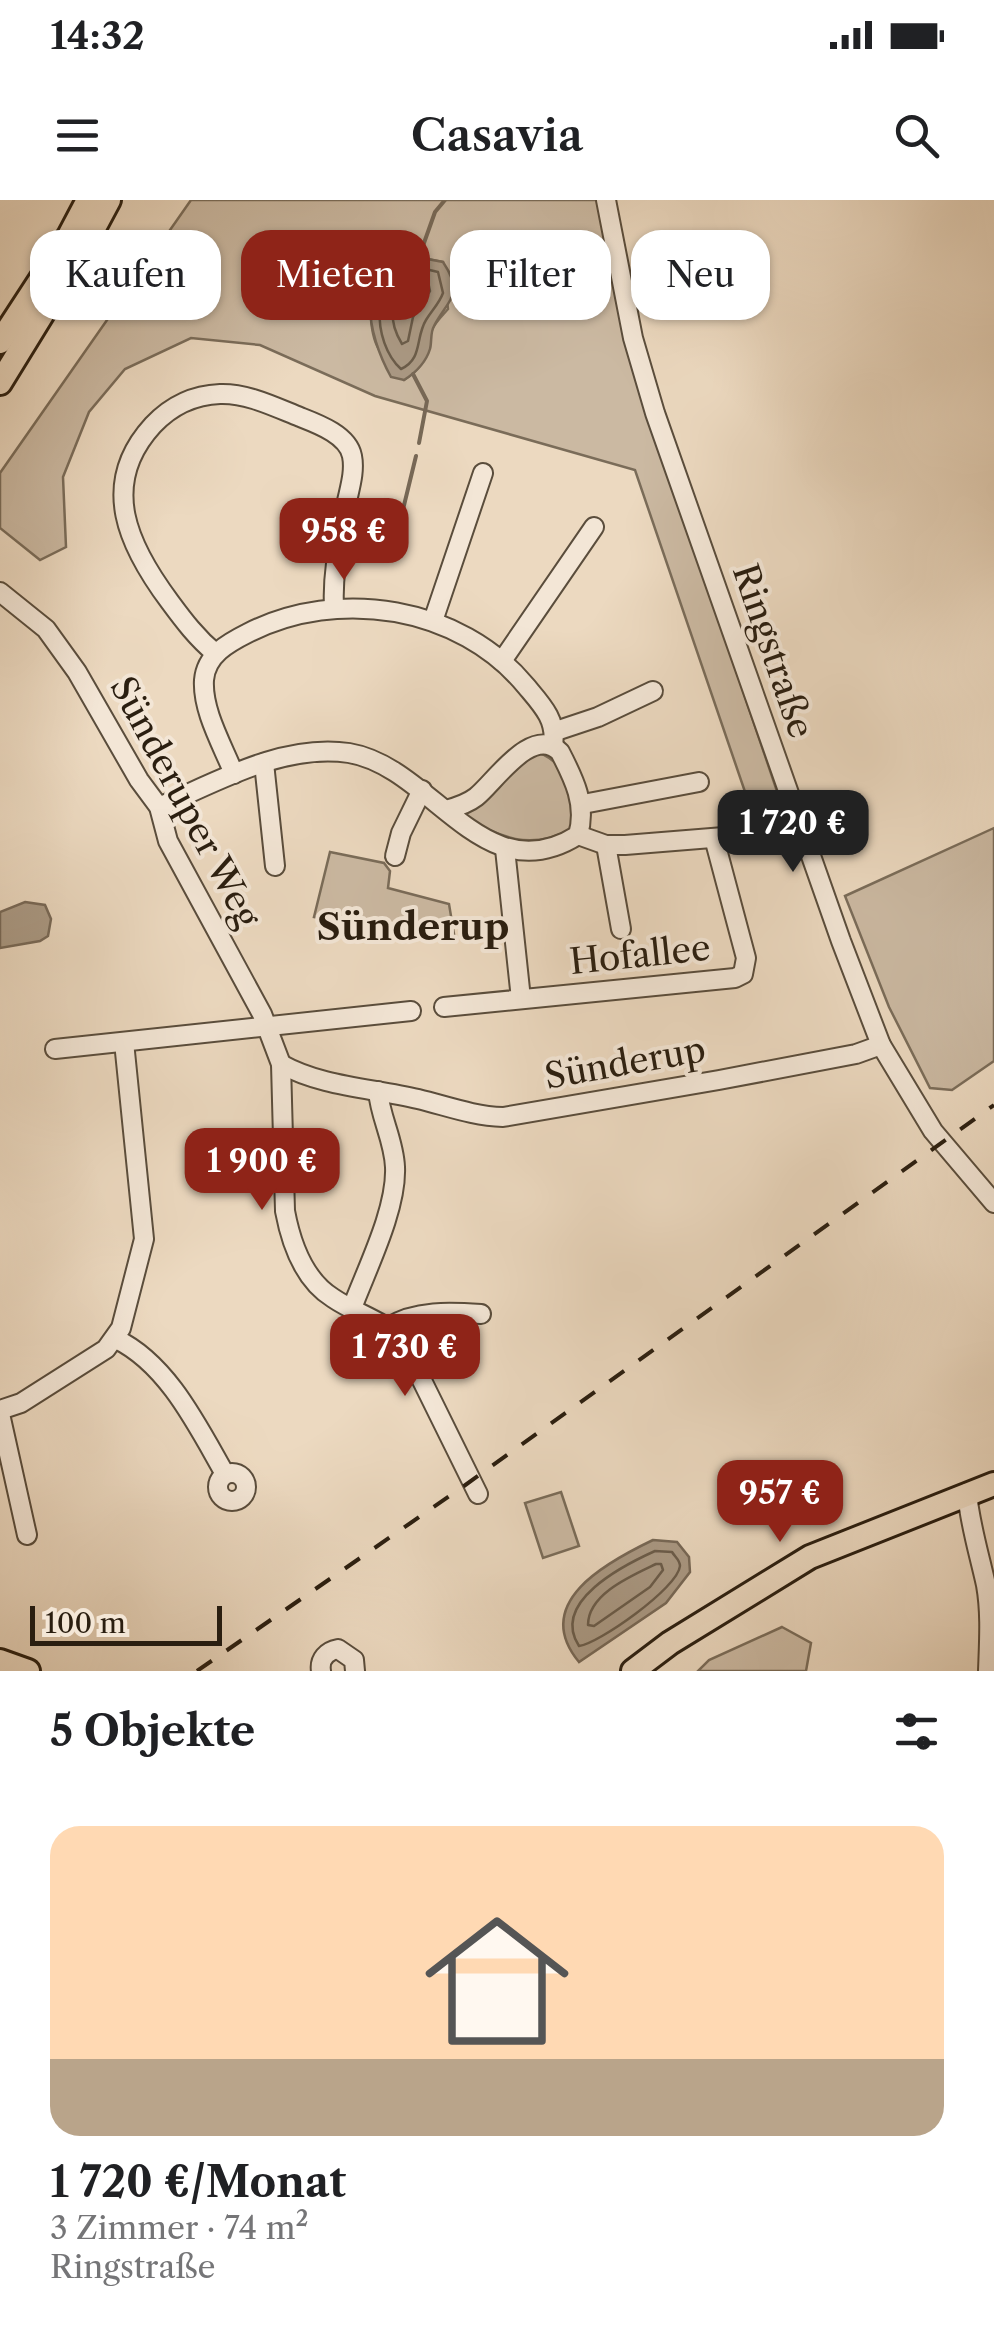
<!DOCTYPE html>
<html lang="de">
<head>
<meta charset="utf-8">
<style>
	body { margin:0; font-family:"Libre Caslon Text",serif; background:#f6f6f6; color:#202124; height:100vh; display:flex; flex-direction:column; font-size:38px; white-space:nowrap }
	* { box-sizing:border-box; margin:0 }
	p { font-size:32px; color:#757577 }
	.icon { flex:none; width:55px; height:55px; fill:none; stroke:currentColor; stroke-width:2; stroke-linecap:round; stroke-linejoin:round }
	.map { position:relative; height:1471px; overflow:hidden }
	.details { display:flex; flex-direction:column; background:#fff; flex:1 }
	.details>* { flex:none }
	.banner { position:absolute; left:30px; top:30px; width:935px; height:90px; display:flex; gap:20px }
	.scale { position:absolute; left:30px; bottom:25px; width:192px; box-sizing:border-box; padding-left:10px; border:5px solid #2a1e10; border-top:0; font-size:28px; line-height:35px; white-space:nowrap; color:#2a1e10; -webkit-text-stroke:8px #f3e6d6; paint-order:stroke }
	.price { position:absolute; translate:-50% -85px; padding:0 22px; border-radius:20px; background:#8f2418; color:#fff; font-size:32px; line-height:65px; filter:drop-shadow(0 2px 5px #0008) }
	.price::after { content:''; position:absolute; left:50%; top:60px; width:30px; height:22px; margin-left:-15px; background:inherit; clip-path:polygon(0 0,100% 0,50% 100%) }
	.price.current { background:#222; color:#fff }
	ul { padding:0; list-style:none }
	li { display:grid; align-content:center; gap:20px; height:530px; padding:0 50px }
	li+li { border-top:2px solid #e0e0e0 }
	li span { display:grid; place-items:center; height:310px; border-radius:30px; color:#555 }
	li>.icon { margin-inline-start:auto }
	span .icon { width:180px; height:180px; fill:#fffc; stroke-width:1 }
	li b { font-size:42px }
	h2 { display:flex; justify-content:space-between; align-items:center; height:120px; padding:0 50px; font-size:42px }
	.pill { padding:0 35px; border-radius:30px; background:#fff; box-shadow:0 2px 8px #0004; font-size:35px; line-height:90px }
	.pill.current { background:#8f2418; color:#fff }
	.status { display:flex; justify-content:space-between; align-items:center; height:70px; padding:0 50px; background:#fff; direction:ltr }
	.status svg { height:28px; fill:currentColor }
	header { display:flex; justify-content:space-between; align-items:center; height:130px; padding:0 50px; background:#fff; font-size:45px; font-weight:600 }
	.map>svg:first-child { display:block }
</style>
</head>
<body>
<div class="status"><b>14:32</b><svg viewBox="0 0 49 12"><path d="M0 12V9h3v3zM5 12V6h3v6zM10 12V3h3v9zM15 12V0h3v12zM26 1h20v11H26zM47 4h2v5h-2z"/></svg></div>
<header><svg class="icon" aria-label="menu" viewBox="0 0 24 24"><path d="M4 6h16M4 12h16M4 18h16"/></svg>Casavia<svg class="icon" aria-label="search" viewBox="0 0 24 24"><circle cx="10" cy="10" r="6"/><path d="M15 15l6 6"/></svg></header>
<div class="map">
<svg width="994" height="1471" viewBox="0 0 994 1471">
	<rect width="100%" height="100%" fill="#ecd9c0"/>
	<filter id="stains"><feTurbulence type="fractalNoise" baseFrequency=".002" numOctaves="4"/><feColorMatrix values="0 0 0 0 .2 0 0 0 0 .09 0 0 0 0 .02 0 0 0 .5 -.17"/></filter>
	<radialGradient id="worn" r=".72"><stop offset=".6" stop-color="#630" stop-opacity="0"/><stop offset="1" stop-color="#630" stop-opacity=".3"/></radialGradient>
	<g fill="#cbb9a2" stroke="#7a6c59" stroke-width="2.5" fill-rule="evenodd">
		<path d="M191 0H602L678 299 780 600 776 616 756 624 635 270 375 196 260 145 191 138 125 169 89 212 63 277 66 347 40 360 0 328V273ZM417 57 443 62 448 109C443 115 435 122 432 130 425 153 428 165 404 180 373 150 371 139 370 96Z"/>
		<path d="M533 552C564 555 584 603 569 630 529 651 501 637 464 617L462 612Z"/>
		<polygon points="994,628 994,861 952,890 930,888 889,807 845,696"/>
		<polygon points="330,652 384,663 390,671 388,688 449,704 455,740 418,737 314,717"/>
		<polygon points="561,1292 579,1346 543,1358 525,1303"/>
		<polygon points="782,1427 811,1443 806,1471 698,1471 709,1460"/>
	</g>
	<g fill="#aa9984" stroke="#776856" stroke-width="2.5">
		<path d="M417 57 443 62C465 95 448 99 434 126 430 133 432 142 430 149 426 162 415 173 404 180L391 177C368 136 350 64 417 57Z"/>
		<polygon points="25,702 45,705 51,719 48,736 40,741 0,748 0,712"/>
		<path d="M653 1340 677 1342 689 1357 690 1372 666 1403 579 1462C530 1403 607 1362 653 1340Z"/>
	</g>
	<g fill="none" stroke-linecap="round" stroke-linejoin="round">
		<g stroke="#6a5c4a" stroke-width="2.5">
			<path d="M417 67 438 72 443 93C439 104 432 110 426 120 415 138 423 159 401 169 372 143 368 72 417 67Z"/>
			<path d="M417 79 428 82 430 91 413 117 408 141 402 144C389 123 388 98 407 81Z"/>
			<path d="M655 1351 672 1352C675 1357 680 1360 680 1366 678 1388 598 1444 579 1446 550 1402 624 1365 655 1351Z"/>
			<path d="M656 1364H661L663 1370 650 1387 594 1426 588 1425C588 1394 631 1376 656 1364Z"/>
		</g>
		<g stroke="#776856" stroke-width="4">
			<polyline points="419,57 435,12 445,0"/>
			<polyline points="413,174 427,201 419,243"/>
			<polyline points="398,330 416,256"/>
		</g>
		<g stroke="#5a4d3c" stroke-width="22">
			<g id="minor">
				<polyline points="606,0 633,138 655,213 841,741 881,845 933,931 994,1003"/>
				<path d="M0 392 46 429 77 472 139 580 159 607 168 641 262 814 281 864 285 1011C291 1043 304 1080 333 1098 355 1113 381 1120 401 1138L478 1294"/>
				<polyline points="433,421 483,273"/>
				<path d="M215 453C197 438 184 421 170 402 129 347 98 285 153 225 171 206 194 195 220 194 247 193 275 207 300 217 318 224 348 235 352 256 355 271 350 287 347 301 341 336 332 371 334 406"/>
				<polyline points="502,461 594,327"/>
				<polyline points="556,531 598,517 653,491"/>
				<polyline points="264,563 275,666"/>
				<path d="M234 574C223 546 202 511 204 480 206 455 228 443 248 433 338 387 460 406 526 486 542 505 557 520 553 545"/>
				<polyline points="583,604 699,582"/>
				<path d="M159 607C216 582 284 543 349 553 433 567 484 695 578 635 587 605 574 579 560 552 532 524 495 582 476 597 467 604 457 607 446 610"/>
				<polyline points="578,635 606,645 625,645 761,634 800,621"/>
				<polyline points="606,645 621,729"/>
				<polyline points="505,649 521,799"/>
				<polyline points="395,656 401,633 422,590"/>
				<polyline points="444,807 735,778 743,774 746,758 714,638"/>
				<polyline points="55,849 411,811"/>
				<path d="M281 864C322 887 373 888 418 899 447 906 473 916 503 917L719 880 856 854 881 845"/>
				<path d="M352 1108C367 1068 397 1009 395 967 394 940 380 917 378 891"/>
				<path d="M389 1127C415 1110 451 1112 481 1114"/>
				<path d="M116 1139C168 1164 198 1227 225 1274"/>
				<polyline points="0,1210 21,1203 106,1149 121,1128 144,1039 124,842"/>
				<polyline points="0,1214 27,1335"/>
				<circle cx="232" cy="1287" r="14"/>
				<path d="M967 1293C970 1325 979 1353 986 1385 991 1413 989 1442 988 1471"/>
				<path d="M321 1471C319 1459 327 1451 338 1449L354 1460 355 1471"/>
			</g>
		</g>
		<g stroke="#2a1e10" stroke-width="28">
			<g id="major">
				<polyline points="0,142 69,36 88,0"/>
				<polyline points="0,183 86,43 109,0"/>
				<polyline points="0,1461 28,1471"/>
				<polyline points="633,1471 670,1443 810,1357 994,1284"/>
			</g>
		</g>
		<use href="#minor" stroke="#f3e6d6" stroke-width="18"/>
		<use href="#major" stroke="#ecd9c0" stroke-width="22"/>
		<polyline stroke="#2a1e10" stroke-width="4" stroke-dasharray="18 18" stroke-linecap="butt" points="197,1471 464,1286 994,905"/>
	</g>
	<g text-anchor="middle" stroke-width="8" stroke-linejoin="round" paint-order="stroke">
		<g font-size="35" fill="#2a1e10" stroke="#f3e6d6">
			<text transform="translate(773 451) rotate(71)" y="12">Ringstraße</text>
			<text transform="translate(185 602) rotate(62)" y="12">Sünderuper Weg</text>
			<text transform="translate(640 755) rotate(-6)" y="12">Hofallee</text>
			<text transform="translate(625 863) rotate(-10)" y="12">Sünderup</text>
		</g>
		<g font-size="38" font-weight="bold" fill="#2a1e10" stroke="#f3e6d6">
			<text x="413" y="740">Sünderup</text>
		</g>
	</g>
	<rect width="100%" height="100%" filter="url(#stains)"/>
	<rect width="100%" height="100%" fill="url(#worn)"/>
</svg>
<div class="scale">100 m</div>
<b class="price" style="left:344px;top:383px">958 €</b>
<b class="price current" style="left:793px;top:675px">1 720 €</b>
<b class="price" style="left:262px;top:1013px">1 900 €</b>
<b class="price" style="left:405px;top:1199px">1 730 €</b>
<b class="price" style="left:780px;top:1345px">957 €</b>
<div class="banner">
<a class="pill">Kaufen</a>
<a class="pill current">Mieten</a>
<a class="pill">Filter</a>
<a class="pill">Neu</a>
</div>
</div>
<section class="details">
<h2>5 Objekte<svg class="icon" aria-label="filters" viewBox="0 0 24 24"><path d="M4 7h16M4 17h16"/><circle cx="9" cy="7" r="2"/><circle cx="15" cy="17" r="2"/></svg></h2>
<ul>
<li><span style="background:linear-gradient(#ffd9b3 75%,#b9a48a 0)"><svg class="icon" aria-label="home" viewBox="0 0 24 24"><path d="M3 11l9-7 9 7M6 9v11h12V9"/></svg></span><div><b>1 720 €/Monat</b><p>3 Zimmer · 74 m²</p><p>Ringstraße</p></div></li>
</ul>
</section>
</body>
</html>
